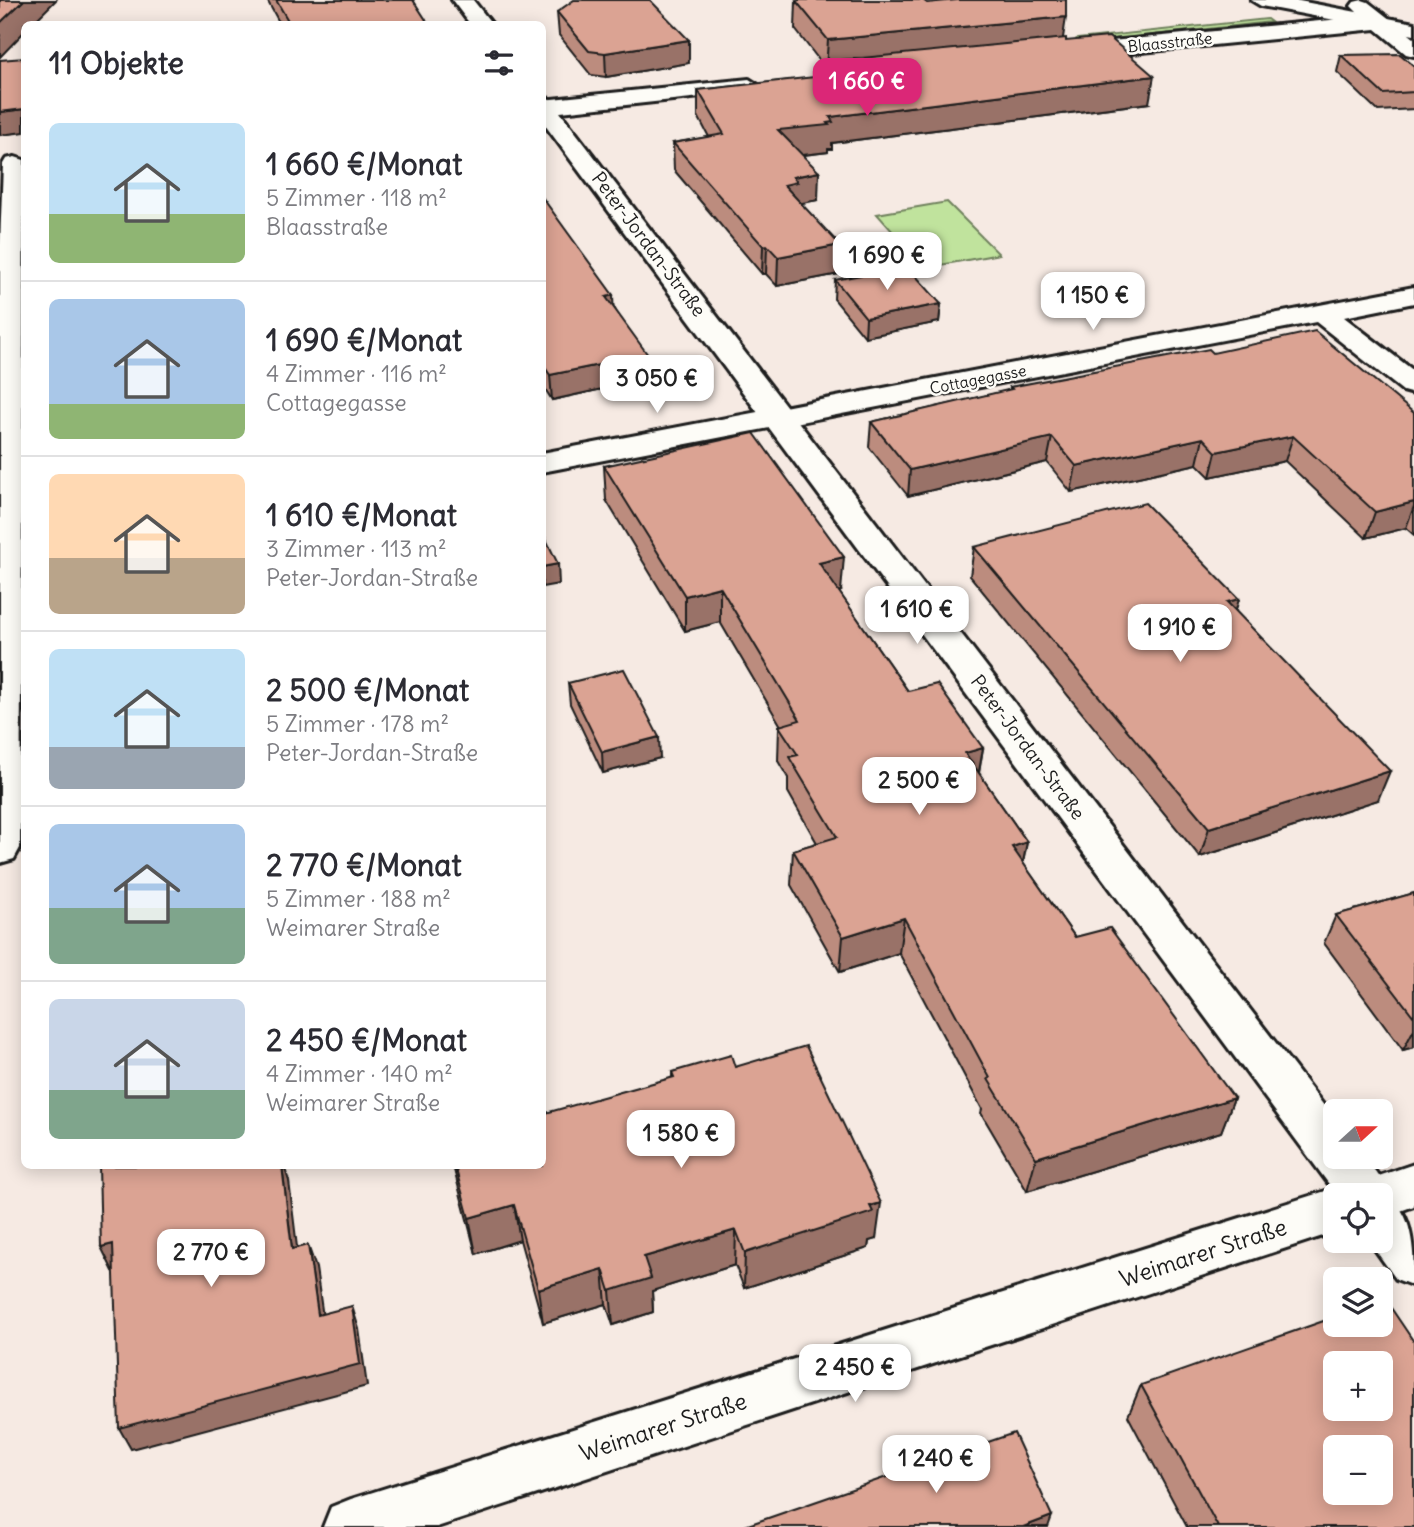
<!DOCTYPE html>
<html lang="de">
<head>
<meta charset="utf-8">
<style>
	body { margin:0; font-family:Delius,sans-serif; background:#f7f7f7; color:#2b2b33; height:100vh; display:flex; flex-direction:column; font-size:26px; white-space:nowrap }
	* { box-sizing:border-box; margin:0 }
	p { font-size:23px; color:#7c7c81 }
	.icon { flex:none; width:38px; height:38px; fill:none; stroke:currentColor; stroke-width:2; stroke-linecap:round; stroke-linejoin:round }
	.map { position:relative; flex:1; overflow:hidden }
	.side { position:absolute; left:21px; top:21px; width:525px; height:1148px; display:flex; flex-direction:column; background:#fff; border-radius:10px; box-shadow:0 4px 18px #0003 }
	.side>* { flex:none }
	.needle { width:46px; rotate:69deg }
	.buttons { position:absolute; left:1323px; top:1099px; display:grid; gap:14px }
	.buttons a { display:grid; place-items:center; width:70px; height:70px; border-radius:10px; background:#fff; box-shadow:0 4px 18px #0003; font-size:35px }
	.price { position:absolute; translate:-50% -60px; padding:0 16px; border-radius:14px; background:#fff; color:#222; font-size:23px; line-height:46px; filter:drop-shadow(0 2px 4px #0008) }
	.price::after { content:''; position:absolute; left:50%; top:42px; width:21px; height:16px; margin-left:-10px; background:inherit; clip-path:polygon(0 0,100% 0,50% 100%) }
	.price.active { background:#db2777; color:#fff }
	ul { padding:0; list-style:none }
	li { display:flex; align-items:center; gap:21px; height:175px; padding:0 28px }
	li+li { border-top:2px solid #e1e1e2 }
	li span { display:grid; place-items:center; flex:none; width:196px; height:140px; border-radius:10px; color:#555 }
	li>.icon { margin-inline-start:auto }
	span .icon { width:84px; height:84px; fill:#fffc; stroke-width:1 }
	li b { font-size:30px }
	h2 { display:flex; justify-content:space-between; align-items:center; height:84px; padding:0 28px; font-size:30px }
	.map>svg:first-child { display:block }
</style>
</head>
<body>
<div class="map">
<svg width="1414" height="1527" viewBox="0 0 1414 1527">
	<rect width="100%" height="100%" fill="#f6eae3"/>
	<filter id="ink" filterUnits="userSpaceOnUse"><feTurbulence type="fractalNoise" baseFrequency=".0143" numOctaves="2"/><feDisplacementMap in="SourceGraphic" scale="14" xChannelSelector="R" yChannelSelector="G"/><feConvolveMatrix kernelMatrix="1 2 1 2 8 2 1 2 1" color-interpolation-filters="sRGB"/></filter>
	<g filter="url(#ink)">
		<g fill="#c0e39d" stroke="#6e805c" stroke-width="2">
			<polygon points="1267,19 1271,22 1080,43 1077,39"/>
			<polygon points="947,202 999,254 925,268 877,214"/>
		</g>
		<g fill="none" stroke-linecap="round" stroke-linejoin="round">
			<g stroke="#1c1c1c" stroke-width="6">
				<g id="minor">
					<polygon points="1362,0 1368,2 1414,38 1414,56 1406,54 1376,29 1070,59 1059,52 1070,45 1362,17 1351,6 1354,2"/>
					<polygon points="749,79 760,86 757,91 542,114 542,100"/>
					<polygon points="15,157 24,160 20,848 14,859 0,863 0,245 3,164 6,159"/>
					<polygon points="1414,287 1414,303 1344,317 1414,371 1414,394 1403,391 1316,322 542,472 542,453"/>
					<polygon points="1414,1164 1414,1206 1381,1218 1381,1195 1357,1195 1364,1181"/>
					<polygon points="1335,1188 1353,1195 1335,1195 1335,1232 437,1527 323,1527 331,1507 351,1499"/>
				</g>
			</g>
			<g stroke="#1c1c1c" stroke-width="6">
				<g id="tertiary">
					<polygon points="452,0 473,0 492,24 470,24"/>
					<path d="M542 97 550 99 1335 1120V1157H1364L1382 1180 1388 1198C1414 1211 1414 1255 1414 1286L1396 1279 1369 1241H1381V1195H1337L542 121Z"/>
				</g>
			</g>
			<g stroke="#1c1c1c" stroke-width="6">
				<polygon id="secondary" points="1251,0 1294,0 1414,23 1414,35 1261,6"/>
			</g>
			<use href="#minor" fill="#fdfcf7" fill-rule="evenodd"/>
			<use href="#tertiary" fill="#fdfcf7" fill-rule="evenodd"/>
			<use href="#secondary" fill="#fdfcf7" fill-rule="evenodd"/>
		</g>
		<g fill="#bc8c7e" stroke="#1c1c1c" stroke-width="2">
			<polygon points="267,0 413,0 427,24 280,24"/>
			<polygon points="796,1 927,3 1063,38 1149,103 832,143 832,149 828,149 828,152 802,155 818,200 801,203 839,274 777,286 766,274 762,274 674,170 673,143 709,137 698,116 698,90 840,75 840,68 826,69 795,29"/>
			<polygon points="557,12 689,40 689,63 606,77 591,75 559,35"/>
			<polygon points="1341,55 1414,66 1414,109 1378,111 1337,72"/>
			<polygon points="542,197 614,307 648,379 552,400 542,384"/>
			<polygon points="835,280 941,304 939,322 865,337 834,299"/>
			<polygon points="1213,353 1414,413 1414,535 1406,528 1366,538 1285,461 1210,477 1197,464 1071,492 1047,462 908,496 869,447 871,422 1010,390 1010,387"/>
			<polygon points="604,466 841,591 839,592 908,691 983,748 979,773 1027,842 1023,863 1075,937 1234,1098 1221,1132 1027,1191 981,1113 982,1109 899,953 840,972 791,885 793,850 817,843 788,792 788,778 778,761 779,726 781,726 720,622 685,631 606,500"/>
			<polygon points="974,547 1239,599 1235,611 1378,800 1200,857 970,576"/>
			<polygon points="568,683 660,758 603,773 570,704"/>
			<polygon points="1414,893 1414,1047 1403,1050 1324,943 1336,915"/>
			<polygon points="735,1067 876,1239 869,1241 868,1248 744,1288 735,1265 652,1291 653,1312 613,1325 606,1304 543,1323 520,1240 476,1254 453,1166 542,1166 672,1077 672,1072"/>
			<polygon points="1141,1385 1414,1527 1187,1527 1128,1416"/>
		</g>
		<g fill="#997267" stroke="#1c1c1c" stroke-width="2">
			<polygon points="24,0 56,0 32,24 24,24 24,32 0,57 0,23"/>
			<polygon points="1066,17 1062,45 841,60 840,68 826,69 828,40"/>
			<polygon points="689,40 689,63 606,77 605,53"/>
			<polygon points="1154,76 1149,103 832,143 832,149 828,149 828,152 777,158 778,130 830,117"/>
			<polygon points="24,109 24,132 0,135 0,112"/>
			<polygon points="819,172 818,200 797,204 784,185 793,177"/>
			<polygon points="767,245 766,274 762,274 763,246"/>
			<polygon points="840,245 839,274 777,286 778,257"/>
			<polygon points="613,295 614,319 606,297"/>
			<polygon points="941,304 939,322 865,337 866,318"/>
			<polygon points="648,355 648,379 552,400 550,375"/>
			<polygon points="1293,436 1285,461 1210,477 1216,452"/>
			<polygon points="1052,437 1047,462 908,496 910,470"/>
			<polygon points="1203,438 1197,464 1071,492 1076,466"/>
			<polygon points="1414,502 1414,506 1406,528 1366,538 1375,512"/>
			<polygon points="844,557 841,591 817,598 819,563"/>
			<polygon points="558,564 559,584 542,587 542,567"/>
			<polygon points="720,587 720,622 685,631 685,596"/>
			<polygon points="1239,599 1231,628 1227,602"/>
			<polygon points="659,737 660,758 603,773 602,752"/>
			<polygon points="983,748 977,783 965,753"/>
			<polygon points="1390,771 1378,800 1200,857 1209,828"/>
			<polygon points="1027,842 1020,877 1012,847"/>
			<polygon points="904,918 899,953 840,972 843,937"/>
			<polygon points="1414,1029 1414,1047 1403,1050"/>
			<polygon points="1234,1098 1221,1132 1027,1191 1036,1158"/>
			<polygon points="282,1166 284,1166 289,1181 300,1272 292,1249"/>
			<polygon points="881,1203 876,1239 869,1241 868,1248 744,1288 745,1253"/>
			<polygon points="514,1205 520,1240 476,1254 469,1218"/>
			<polygon points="736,1230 735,1265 652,1291 653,1312 613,1325 610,1291 644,1257"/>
			<polygon points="113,1244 125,1268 113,1271 101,1247"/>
			<polygon points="308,1245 316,1268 326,1338 318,1315"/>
			<polygon points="603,1269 606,1304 543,1323 538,1289"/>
			<polygon points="352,1306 359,1329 367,1386 131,1449 119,1428"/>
			<polygon points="1052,1516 1048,1527 1023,1527"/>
		</g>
		<g fill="#dba393" stroke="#1c1c1c" stroke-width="2" fill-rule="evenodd">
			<polygon points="0,0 24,0 0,23"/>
			<polygon points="276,0 413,0 426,20 427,24 290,24"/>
			<polygon points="574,0 650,0 689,40 605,53 589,51 557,12"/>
			<polygon points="799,0 923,0 927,3 957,0 1066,0 1066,17 828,40 796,1"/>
			<polygon points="1109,37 1154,76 830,117 833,122 827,123 829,125 778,130 819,172 793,177 797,182 784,185 840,245 778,257 767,245 763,246 673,143 724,134 698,90 851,73 841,60 1066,38 1066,41"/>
			<polygon points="1400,54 1414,66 1414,92 1383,94 1341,55"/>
			<polygon points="24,58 24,109 0,112 0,60"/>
			<polygon points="542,197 613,295 606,297 648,355 550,375 542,363"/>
			<polygon points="907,266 941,304 866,318 835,280"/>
			<polygon points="1315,331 1414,413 1414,502 1375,512 1293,436 1216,452 1203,438 1076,466 1052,437 910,470 871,422 1012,389 1010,387 1209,349 1213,353"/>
			<polygon points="754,433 844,557 819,563 908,691 937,684 983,748 965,753 1027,842 1012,847 1075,937 1110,928 1234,1098 1036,1158 988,1079 990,1078 904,918 843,937 793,850 837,837 789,757 798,755 779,726 800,720 720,587 685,596 604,466"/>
			<polygon points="1145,503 1239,599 1227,602 1390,771 1209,828 974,547"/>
			<polygon points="542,531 558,564 542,567"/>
			<polygon points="624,669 659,737 602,752 568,683"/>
			<polygon points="1414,893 1414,1017 1336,915"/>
			<polygon points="806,1046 881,1203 870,1206 873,1212 745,1253 736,1230 644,1257 651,1278 610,1291 603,1269 538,1289 514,1205 469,1218 455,1166 542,1166 542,1114 674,1077 672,1072 731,1055 735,1067"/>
			<polygon points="99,1166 282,1166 292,1249 308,1245 318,1315 352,1306 360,1364 119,1428 113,1244 101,1247"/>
			<path d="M1385 1299 1414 1342V1527H1218L1141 1385 1335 1317V1325H1381V1301ZM1335 1363H1381V1409H1335ZM1335 1447H1381V1493H1335Z"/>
			<polygon points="1014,1433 1052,1516 1023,1527 742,1527"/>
		</g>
	</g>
	<g text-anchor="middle" stroke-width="5" stroke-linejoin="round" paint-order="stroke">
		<g font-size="16" fill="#1c1c1c" stroke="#fdfcf7">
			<text transform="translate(1170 42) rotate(-6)" y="6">Blaasstraße</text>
			<text transform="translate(978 379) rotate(-11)" y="6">Cottagegasse</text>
		</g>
		<g font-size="19" fill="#1c1c1c" stroke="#fdfcf7">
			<text transform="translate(649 244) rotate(53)" y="7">Peter-Jordan-Straße</text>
			<text transform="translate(1028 747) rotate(53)" y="7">Peter-Jordan-Straße</text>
		</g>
		<g font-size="23" fill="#1c1c1c" stroke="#fdfcf7">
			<text transform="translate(1203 1253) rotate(-18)" y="8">Weimarer Straße</text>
			<text transform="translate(663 1427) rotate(-18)" y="8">Weimarer Straße</text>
		</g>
	</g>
</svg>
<div class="buttons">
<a><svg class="needle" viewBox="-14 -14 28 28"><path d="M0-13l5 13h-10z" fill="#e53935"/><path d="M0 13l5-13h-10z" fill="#7c7c81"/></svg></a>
<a><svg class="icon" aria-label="locate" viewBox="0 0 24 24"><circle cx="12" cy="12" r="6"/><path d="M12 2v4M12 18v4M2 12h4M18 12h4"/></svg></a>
<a><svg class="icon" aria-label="layers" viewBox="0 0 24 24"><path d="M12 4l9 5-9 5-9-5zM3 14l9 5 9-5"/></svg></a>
<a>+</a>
<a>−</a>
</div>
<b class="price active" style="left:867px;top:118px">1 660 €</b>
<b class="price" style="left:887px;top:292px">1 690 €</b>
<b class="price" style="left:1093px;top:332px">1 150 €</b>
<b class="price" style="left:657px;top:415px">3 050 €</b>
<b class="price" style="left:917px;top:646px">1 610 €</b>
<b class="price" style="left:1180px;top:664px">1 910 €</b>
<b class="price" style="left:919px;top:817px">2 500 €</b>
<b class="price" style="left:681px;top:1170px">1 580 €</b>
<b class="price" style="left:211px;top:1289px">2 770 €</b>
<b class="price" style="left:855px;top:1404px">2 450 €</b>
<b class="price" style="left:936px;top:1495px">1 240 €</b>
<section class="side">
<h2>11 Objekte<svg class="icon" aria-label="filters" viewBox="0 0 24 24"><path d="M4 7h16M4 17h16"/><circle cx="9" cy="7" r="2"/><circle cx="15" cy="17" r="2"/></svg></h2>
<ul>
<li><span style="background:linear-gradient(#bfe0f5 65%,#8fb573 0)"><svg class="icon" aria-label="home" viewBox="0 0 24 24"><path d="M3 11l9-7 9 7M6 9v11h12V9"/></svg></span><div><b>1 660 €/Monat</b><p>5 Zimmer · 118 m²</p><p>Blaasstraße</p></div></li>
<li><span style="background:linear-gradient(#a9c7e8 75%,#8fb573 0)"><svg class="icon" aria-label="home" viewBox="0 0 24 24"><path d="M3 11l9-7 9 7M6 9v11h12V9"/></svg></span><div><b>1 690 €/Monat</b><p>4 Zimmer · 116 m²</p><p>Cottagegasse</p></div></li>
<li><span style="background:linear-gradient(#ffd9b3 60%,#b9a48a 0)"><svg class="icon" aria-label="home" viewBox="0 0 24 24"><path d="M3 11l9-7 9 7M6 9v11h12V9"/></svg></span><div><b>1 610 €/Monat</b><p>3 Zimmer · 113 m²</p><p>Peter-Jordan-Straße</p></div></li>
<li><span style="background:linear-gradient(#bfe0f5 70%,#9aa5b1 0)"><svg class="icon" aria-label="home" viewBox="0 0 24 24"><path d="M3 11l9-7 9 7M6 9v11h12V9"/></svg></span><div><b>2 500 €/Monat</b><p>5 Zimmer · 178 m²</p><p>Peter-Jordan-Straße</p></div></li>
<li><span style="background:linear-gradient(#a9c7e8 60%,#7fa58c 0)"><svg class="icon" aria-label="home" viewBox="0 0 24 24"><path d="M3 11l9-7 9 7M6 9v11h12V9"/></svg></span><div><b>2 770 €/Monat</b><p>5 Zimmer · 188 m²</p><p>Weimarer Straße</p></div></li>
<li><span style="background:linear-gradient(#c9d6e8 65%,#7fa58c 0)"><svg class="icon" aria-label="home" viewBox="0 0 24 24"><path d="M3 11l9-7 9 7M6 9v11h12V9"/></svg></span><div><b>2 450 €/Monat</b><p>4 Zimmer · 140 m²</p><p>Weimarer Straße</p></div></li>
</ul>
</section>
</div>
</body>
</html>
